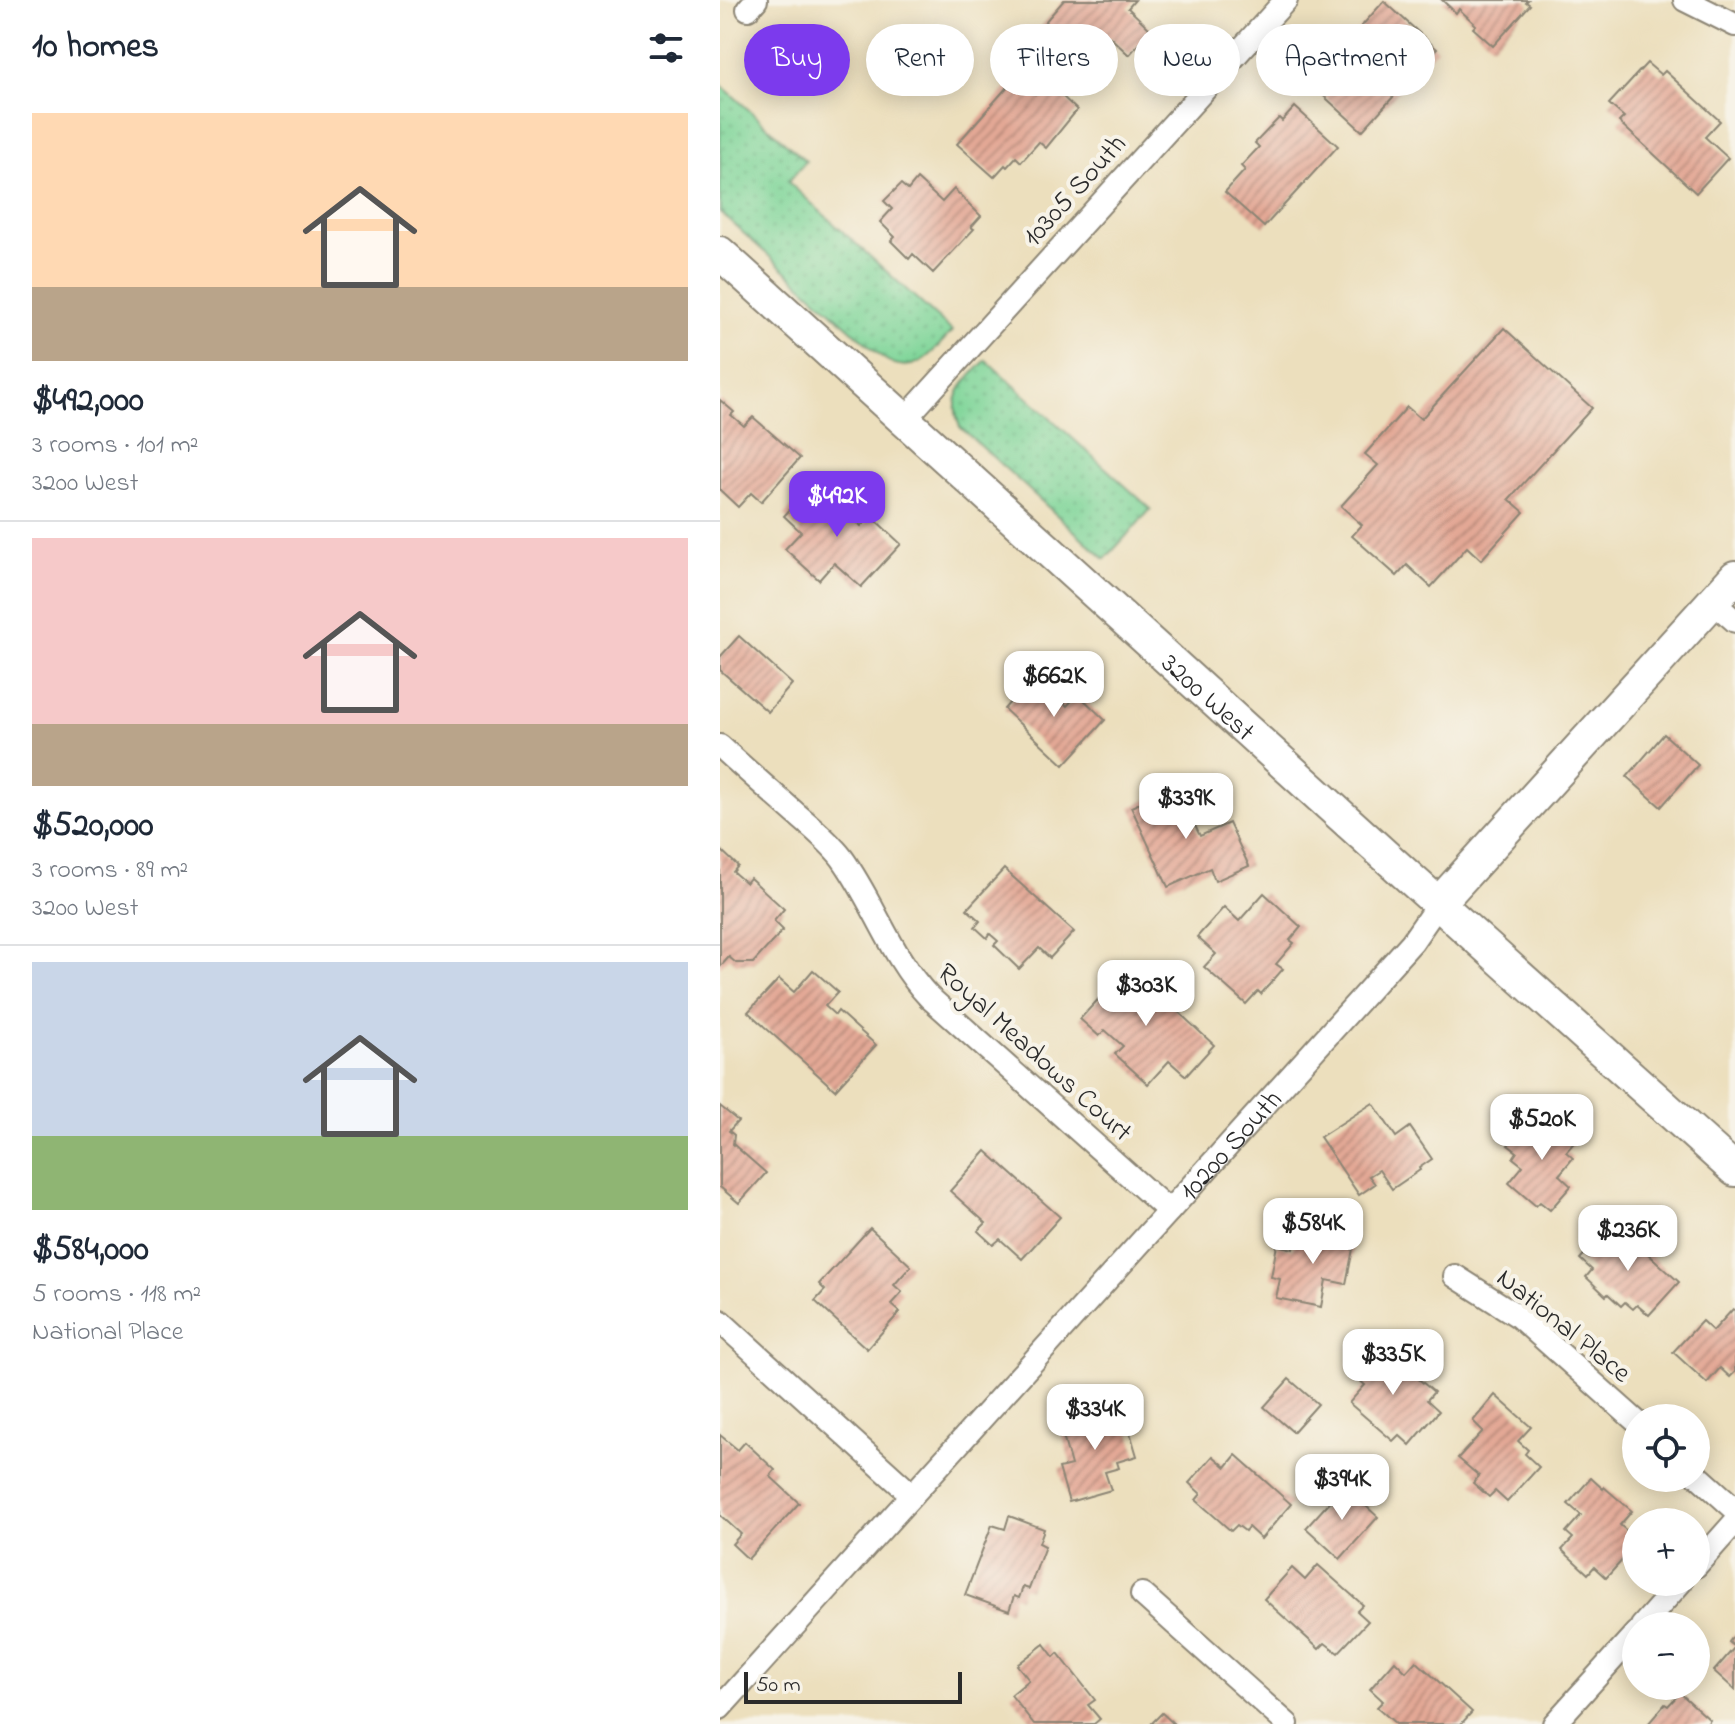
<!DOCTYPE html>
<html lang="en">
<head>
<meta charset="utf-8">
<style>
	body { margin:0; font-family:"Indie Flower",sans-serif; background:#f2f2f3; color:#1f2937; height:100vh; display:flex; flex-direction:column; font-size:30px; white-space:nowrap }
	* { box-sizing:border-box; margin:0 }
	p { font-size:26px; color:#747a83 }
	.icon { flex:none; width:44px; height:44px; fill:none; stroke:currentColor; stroke-width:2; stroke-linecap:round; stroke-linejoin:round }
	.map { position:relative; flex:1; overflow:hidden }
	.details { display:flex; flex-direction:column; background:#fff; width:720px }
	.details>* { flex:none }
	.banner { position:absolute; left:24px; top:24px; width:760px; height:72px; display:flex; gap:16px }
	.controls { position:absolute; left:902px; top:1404px; display:grid; gap:16px }
	.controls a { display:grid; place-items:center; width:88px; height:88px; border-radius:50%; background:#fff; box-shadow:0 4px 20px #0003; font-size:40px }
	.scale { position:absolute; left:24px; bottom:20px; width:218px; box-sizing:border-box; padding-left:8px; border:4px solid #2b2b2b; border-top:0; font-size:22px; line-height:28px; white-space:nowrap; color:#2b2b2b; -webkit-text-stroke:6px #f7f3e8; paint-order:stroke }
	.price { position:absolute; translate:-50% -68px; padding:0 18px; border-radius:16px; background:#fff; color:#222; font-size:26px; line-height:52px; filter:drop-shadow(0 2px 4px #0008) }
	.price::after { content:''; position:absolute; left:50%; top:48px; width:24px; height:18px; margin-left:-12px; background:inherit; clip-path:polygon(0 0,100% 0,50% 100%) }
	.price.selected { background:#7c3aed; color:#fff }
	ul { padding:0; list-style:none }
	li { display:grid; align-content:center; gap:16px; height:424px; padding:0 32px }
	li+li { border-top:2px solid #e0e1e3 }
	li span { display:grid; place-items:center; height:248px; border-radius:0px; color:#555 }
	li>.icon { margin-inline-start:auto }
	span .icon { width:144px; height:144px; fill:#fffc; stroke-width:1 }
	li b { font-size:34px }
	h2 { display:flex; justify-content:space-between; align-items:center; height:96px; padding:0 32px; font-size:34px }
	.tag { padding:0 28px; border-radius:36px; background:#fff; box-shadow:0 4px 20px #0003; font-size:28px; line-height:72px }
	.tag.selected { background:#7c3aed; color:#fff }
	main { display:flex; flex:1; min-height:0 }
	.map>svg:first-child { display:block }
</style>
</head>
<body>
<main>
<section class="details">
<h2>10 homes<svg class="icon" aria-label="filters" viewBox="0 0 24 24"><path d="M4 7h16M4 17h16"/><circle cx="9" cy="7" r="2"/><circle cx="15" cy="17" r="2"/></svg></h2>
<ul>
<li><span style="background:linear-gradient(#ffd9b3 70%,#b9a48a 0)"><svg class="icon" aria-label="home" viewBox="0 0 24 24"><path d="M3 11l9-7 9 7M6 9v11h12V9"/></svg></span><div><b>$492,000</b><p>3 rooms · 101 m²</p><p>3200 West</p></div></li>
<li><span style="background:linear-gradient(#f6c9c9 75%,#b9a48a 0)"><svg class="icon" aria-label="home" viewBox="0 0 24 24"><path d="M3 11l9-7 9 7M6 9v11h12V9"/></svg></span><div><b>$520,000</b><p>3 rooms · 89 m²</p><p>3200 West</p></div></li>
<li><span style="background:linear-gradient(#c9d6e8 70%,#8fb573 0)"><svg class="icon" aria-label="home" viewBox="0 0 24 24"><path d="M3 11l9-7 9 7M6 9v11h12V9"/></svg></span><div><b>$584,000</b><p>5 rooms · 118 m²</p><p>National Place</p></div></li>
</ul>
</section>
<div class="map">
<svg width="1015" height="1724" viewBox="0 0 1015 1724">
	<defs>
		<pattern id="grass-dots" width="8" height="8" patternUnits="userSpaceOnUse" patternTransform="scale(2)"><rect width="8" height="8" fill="#7fd599"/><path d="M2 2h.1M6 6h.1" fill="none" stroke="#6eb784" stroke-width="1.8" stroke-linecap="round"/></pattern>
		<pattern id="building-hatch" width="6" height="6" patternUnits="userSpaceOnUse" patternTransform="scale(2)"><rect width="6" height="6" fill="#e3a895"/><path d="M-1 1l2-2M0 6l6-6M5 7l2-2" fill="none" stroke="#b8897a"/></pattern>
	</defs>
	<rect width="100%" height="100%" fill="#f7f3e8"/>
	<filter id="ink" filterUnits="userSpaceOnUse"><feTurbulence type="fractalNoise" baseFrequency=".0125" numOctaves="2"/><feDisplacementMap in="SourceGraphic" scale="16" xChannelSelector="R" yChannelSelector="G"/><feConvolveMatrix kernelMatrix="1 2 1 2 8 2 1 2 1" color-interpolation-filters="sRGB"/></filter>
	<filter id="wash" filterUnits="userSpaceOnUse"><feTurbulence type="fractalNoise" baseFrequency=".006" numOctaves="4" result="noise"/><feDisplacementMap in="SourceGraphic" scale="32" xChannelSelector="R" yChannelSelector="G"/><feGaussianBlur stdDeviation="1.8" result="paint"/><feColorMatrix in="noise" values="0 0 0 0 0 0 0 0 0 0 0 0 0 0 0 0 0 1.4 0 .05"/><feComposite in="paint" operator="in"/></filter>
	<g filter="url(#wash)">
		<rect width="100%" height="100%" fill="#ecdfbd"/>
		<g fill="url(#grass-dots)" stroke="#558062" stroke-width="2">
			<path d="M0 84 86 161 68 182 232 331C212 353 194 379 163 358L0 212Z"/>
			<path d="M266 360 431 509 385 559 240 427C227 394 245 382 266 360Z"/>
		</g>
		<g id="blocks">
			<g fill="url(#building-hatch)">
				<polygon points="344,0 415,0 408,8 431,30 409,55 390,37 384,44 388,47 379,57 376,54 353,76 311,38"/>
				<polygon points="722,0 808,0 806,2 810,5 773,46 753,28 756,25 739,9 736,13"/>
				<polygon points="664,1 717,49 642,131 595,88 636,43 631,38"/>
				<polygon points="927,63 941,75 945,71 1000,121 985,137 1008,158 976,193 899,122 904,117 889,104"/>
				<polygon points="296,77 315,94 326,81 357,110 326,148 319,142 301,162 296,157 287,167 285,165 274,177 237,144"/>
				<polygon points="575,107 618,146 544,227 505,192 525,170 521,166 539,147 535,143 559,118 562,121"/>
				<polygon points="197,179 222,202 234,189 261,216 251,227 254,229 213,273 193,254 189,259 171,241 175,237 160,222 172,209 164,201 181,184 188,190"/>
				<polygon points="784,328 872,408 789,499 804,512 761,560 747,547 711,587 687,565 677,576 632,536 642,525 621,506 658,465 645,454 687,407 701,419"/>
				<polygon points="0,400 14,412 11,415 24,426 33,417 80,458 41,502 31,493 18,507 0,490"/>
				<polygon points="94,483 141,526 151,516 181,544 141,587 114,563 99,580 65,549 81,532 64,516"/>
				<polygon points="19,636 72,684 48,712 0,670 0,657"/>
				<polygon points="314,675 347,706 358,694 385,720 344,765 284,709"/>
				<polygon points="944,734 978,765 941,807 907,777"/>
				<polygon points="456,787 480,836 509,823 529,866 495,881 490,868 448,887 411,807"/>
				<polygon points="0,849 18,866 13,872 26,883 30,878 64,909 54,921 63,930 33,963 16,963 9,957 0,967"/>
				<polygon points="284,869 354,932 330,958 319,948 299,969 274,945 278,941 270,934 267,938 255,927 260,921 247,909"/>
				<polygon points="544,893 581,927 570,940 574,943 556,964 563,969 541,994 538,991 526,1004 484,967 496,954 477,937 504,907 519,921"/>
				<polygon points="409,966 494,1045 466,1076 449,1061 428,1084 395,1054 403,1046 385,1030 379,1036 360,1019"/>
				<polygon points="93,970 118,992 105,1006 115,1015 118,1011 156,1045 115,1090 28,1012 59,979 74,992"/>
				<polygon points="653,1103 676,1137 690,1127 712,1159 699,1168 700,1170 672,1189 659,1170 649,1176 655,1184 639,1195 600,1137"/>
				<polygon points="0,1106 18,1121 9,1131 14,1135 13,1144 46,1173 19,1203 0,1187"/>
				<polygon points="812,1117 824,1127 831,1118 857,1139 846,1152 853,1158 839,1175 851,1186 830,1210 820,1202 816,1206 789,1183 803,1166 793,1158 797,1152 788,1145"/>
				<polygon points="266,1151 340,1217 302,1259 280,1239 273,1245 258,1231 266,1223 230,1191"/>
				<polygon points="600,1226 634,1232 630,1248 633,1249 626,1284 606,1280 601,1307 556,1298 560,1279 551,1277 557,1245 573,1249 575,1238 597,1242"/>
				<polygon points="150,1228 191,1266 174,1285 182,1292 171,1304 180,1312 147,1349 95,1301 105,1290 99,1284"/>
				<polygon points="884,1233 895,1243 905,1233 959,1282 929,1315 917,1305 913,1309 905,1302 901,1306 888,1294 886,1296 866,1277 872,1270 860,1259"/>
				<polygon points="1013,1309 1015,1310 1015,1372 1010,1377 1000,1368 987,1383 953,1352 982,1321 993,1331"/>
				<polygon points="655,1345 667,1356 669,1354 714,1392 707,1400 719,1411 690,1445 679,1435 673,1441 629,1403 645,1385 631,1373"/>
				<polygon points="569,1379 598,1404 573,1432 544,1407"/>
				<polygon points="775,1395 811,1427 798,1441 808,1450 805,1454 819,1467 787,1502 775,1491 769,1497 753,1483 759,1476 738,1458 763,1431 753,1421"/>
				<polygon points="386,1405 389,1416 404,1412 417,1456 397,1462 399,1468 385,1472 391,1490 349,1502 339,1468 351,1465 341,1429 366,1421 364,1412"/>
				<polygon points="0,1435 18,1450 25,1442 55,1470 50,1476 79,1503 28,1559 12,1544 21,1534 0,1515"/>
				<polygon points="516,1455 571,1504 541,1539 528,1527 525,1531 517,1525 511,1531 476,1500 481,1494 469,1483 493,1456 506,1467"/>
				<polygon points="871,1478 883,1489 884,1487 912,1511 900,1525 916,1539 916,1545 886,1578 874,1567 868,1574 842,1550 853,1538 846,1532 861,1515 848,1504"/>
				<polygon points="624,1486 658,1517 620,1559 586,1528"/>
				<polygon points="289,1516 324,1529 319,1543 325,1546 309,1589 303,1587 299,1598 294,1596 289,1611 245,1595 272,1525 285,1529"/>
				<polygon points="598,1565 643,1605 637,1611 648,1621 618,1653 605,1643 599,1649 544,1599 572,1568 585,1580"/>
				<polygon points="1015,1634 1015,1690 994,1671 1015,1647 1009,1642"/>
				<polygon points="324,1644 334,1657 338,1653 375,1700 368,1705 380,1719 374,1724 314,1724 291,1695 309,1680 297,1665"/>
				<polygon points="675,1661 686,1672 696,1661 752,1712 741,1724 676,1724 657,1707 663,1701 650,1689"/>
				<polygon points="960,1693 990,1720 987,1724 928,1724 945,1704 948,1706"/>
				<polygon points="442,1713 454,1724 431,1724"/>
			</g>
		</g>
	</g>
	<g filter="url(#ink)">
		<use href="#blocks" fill-opacity="0" stroke="#8c8574" stroke-width="2"/>
		<g fill="none" stroke-linecap="round" stroke-linejoin="round">
			<g stroke="#8c8574" stroke-width="26">
				<g id="street">
					<polyline points="965,0 1015,25"/>
					<polyline points="28,9 36,0"/>
					<polyline points="185,419 566,0"/>
					<polyline points="992,601 1015,621"/>
					<path d="M0 746C24 768 49 790 73 811 90 826 108 840 122 858 154 902 171 957 209 997L449 1211"/>
					<polyline points="735,1276 798,1316 916,1421"/>
					<polyline points="0,1321 192,1495"/>
					<polyline points="976,1474 1015,1509"/>
					<polyline points="976,1566 1015,1522"/>
					<polyline points="422,1594 567,1724"/>
					<polyline points="922,1626 961,1582"/>
					<path id="s1" d="M0 1708 692 942 719 903"/>
					<polyline points="834,1724 916,1633"/>
				</g>
			</g>
			<g stroke="#8c8574" stroke-width="36">
				<g id="secondary">
					<path id="s2" d="M0 253 691 879 1015 1170"/>
					<polyline points="719,903 1015,577"/>
				</g>
			</g>
			<use href="#street" stroke="#fff" stroke-width="22"/>
			<use href="#secondary" stroke="#fff" stroke-width="32"/>
		</g>
	</g>
	<g text-anchor="middle" stroke-width="8" stroke-linejoin="round" paint-order="stroke">
		<g font-size="28" fill="#2b2b2b" stroke="#f7f3e8">
			<text transform="translate(353 189) rotate(-48)" y="10">10305 South</text>
			<text dy="10" stroke="none"><textPath href="#s2" startOffset="660">3200 West</textPath></text>
			<text transform="translate(316 1051) rotate(42)" y="10">Royal Meadows Court</text>
			<text dy="10" stroke="none"><textPath href="#s1" startOffset="760">10200 South</textPath></text>
			<text transform="translate(845 1324) rotate(39)" y="10">National Place</text>
		</g>
	</g>
</svg>
<div class="controls">
<a><svg class="icon" aria-label="locate" viewBox="0 0 24 24"><circle cx="12" cy="12" r="6"/><path d="M12 2v4M12 18v4M2 12h4M18 12h4"/></svg></a>
<a>+</a>
<a>−</a>
</div>
<div class="scale">50 m</div>
<b class="price selected" style="left:117px;top:539px">$492K</b>
<b class="price" style="left:334px;top:719px">$662K</b>
<b class="price" style="left:466px;top:841px">$339K</b>
<b class="price" style="left:426px;top:1028px">$303K</b>
<b class="price" style="left:822px;top:1162px">$520K</b>
<b class="price" style="left:593px;top:1266px">$584K</b>
<b class="price" style="left:908px;top:1273px">$236K</b>
<b class="price" style="left:673px;top:1397px">$335K</b>
<b class="price" style="left:375px;top:1452px">$334K</b>
<b class="price" style="left:622px;top:1522px">$394K</b>
<div class="banner">
<a class="tag selected">Buy</a>
<a class="tag">Rent</a>
<a class="tag">Filters</a>
<a class="tag">New</a>
<a class="tag">Apartment</a>
</div>
</div>
</main>
</body>
</html>
